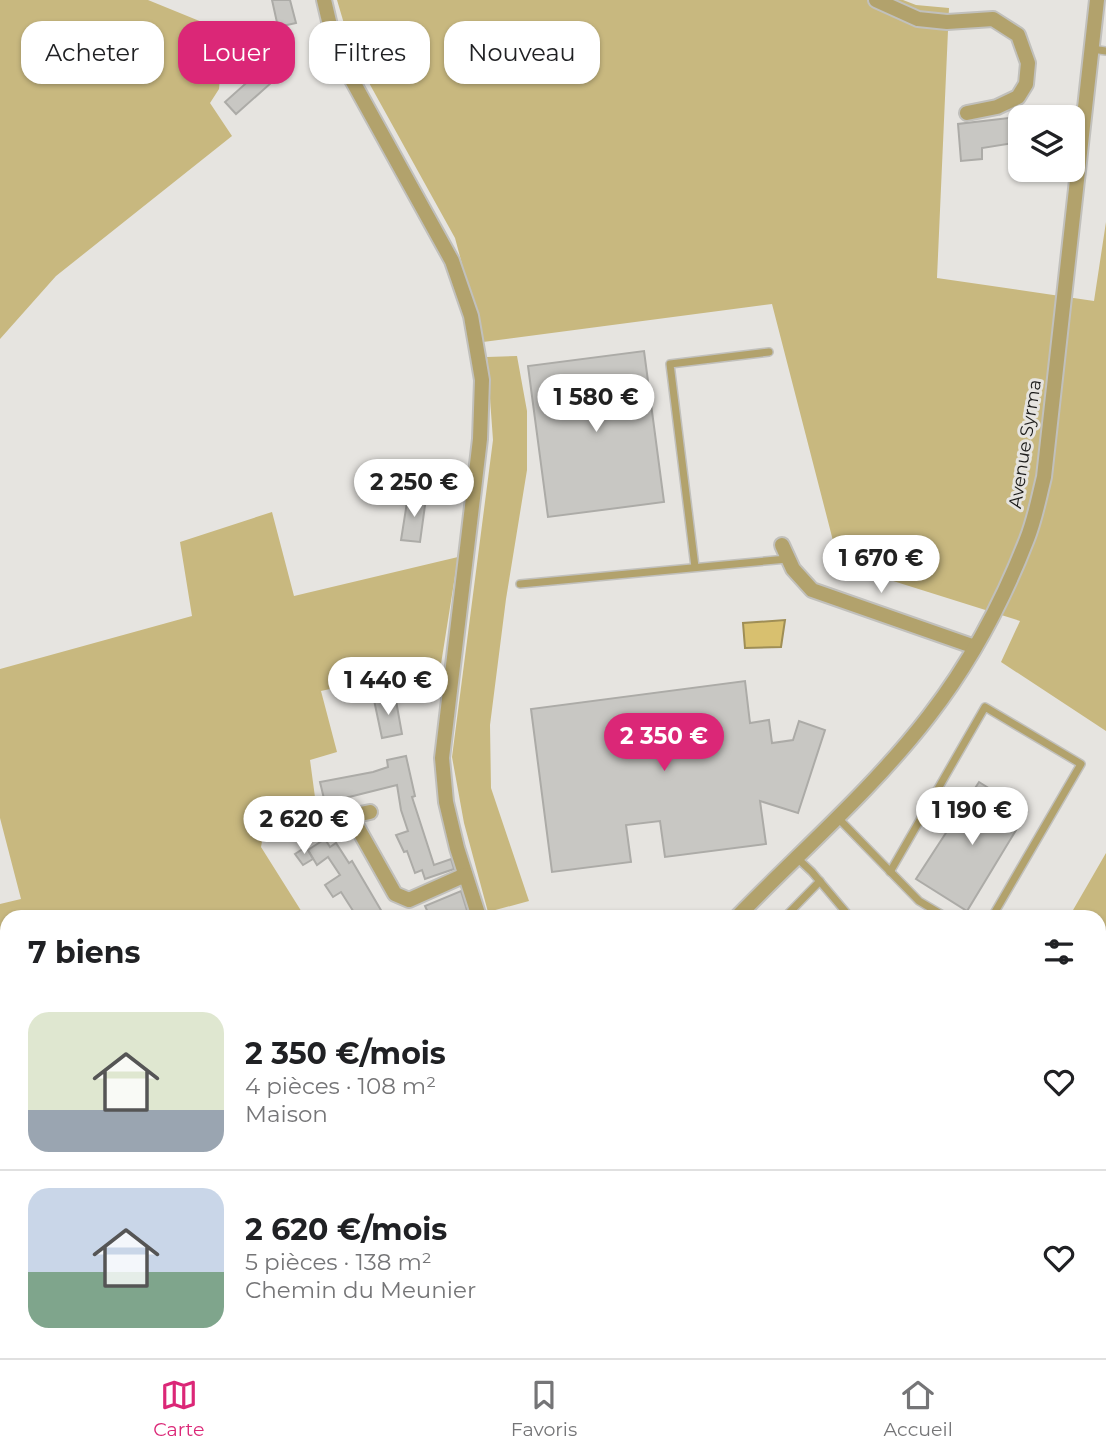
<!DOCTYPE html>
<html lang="fr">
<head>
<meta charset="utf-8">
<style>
	body { margin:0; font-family:Montserrat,sans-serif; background:#f6f6f6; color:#202124; height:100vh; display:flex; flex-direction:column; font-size:26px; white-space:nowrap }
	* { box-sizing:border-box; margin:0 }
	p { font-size:23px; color:#757577 }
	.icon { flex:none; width:38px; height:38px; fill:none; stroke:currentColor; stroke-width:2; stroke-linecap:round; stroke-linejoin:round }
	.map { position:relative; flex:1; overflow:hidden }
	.panel { position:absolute; left:0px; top:910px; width:1106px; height:448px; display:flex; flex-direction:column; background:#fff; border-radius:21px 21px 0 0; box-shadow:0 2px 5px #0004 }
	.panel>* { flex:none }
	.banner { position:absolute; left:21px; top:21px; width:700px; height:63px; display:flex; gap:14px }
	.controls { position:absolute; left:1008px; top:105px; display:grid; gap:14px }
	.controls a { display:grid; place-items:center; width:77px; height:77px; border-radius:14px; background:#fff; box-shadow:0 2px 5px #0004; font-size:35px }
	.price { position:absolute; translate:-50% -60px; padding:0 16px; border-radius:24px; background:#fff; color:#222; font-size:23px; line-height:46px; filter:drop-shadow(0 2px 4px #0008) }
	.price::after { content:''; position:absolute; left:50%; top:42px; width:21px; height:16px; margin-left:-10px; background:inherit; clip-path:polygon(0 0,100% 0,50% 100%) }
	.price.selected { background:#db2777; color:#fff }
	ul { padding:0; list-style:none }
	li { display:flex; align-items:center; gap:21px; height:175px; padding:0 28px }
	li+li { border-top:2px solid #e0e0e0 }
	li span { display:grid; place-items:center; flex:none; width:196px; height:140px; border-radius:21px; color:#555 }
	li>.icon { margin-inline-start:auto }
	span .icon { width:84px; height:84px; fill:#fffc; stroke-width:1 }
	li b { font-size:30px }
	h2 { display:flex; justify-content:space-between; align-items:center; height:84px; padding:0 28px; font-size:30px }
	.chip { padding:0 24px; border-radius:21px; background:#fff; box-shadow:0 2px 5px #0004; font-size:24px; line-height:63px }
	.chip.selected { background:#db2777; color:#fff }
	.tabs { display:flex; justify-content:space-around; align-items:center; height:98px; border-top:2px solid #e0e0e0; background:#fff; font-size:19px; color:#757577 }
	.tabs a { display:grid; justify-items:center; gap:4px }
	.tabs .selected { color:#db2777 }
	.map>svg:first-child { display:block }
</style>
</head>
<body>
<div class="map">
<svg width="1106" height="1358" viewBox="0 0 1106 1358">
	<rect width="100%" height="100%" fill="#e6e4e0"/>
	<g fill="#c8b87f">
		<polygon points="0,0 148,0 224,31 219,89 210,103 232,136 56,276 0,339"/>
		<polygon points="337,0 903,0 916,5 949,8 937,278 1094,301 1106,222 1106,731 1001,662 1020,621 839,564 772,304 483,342 455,238 353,54"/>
		<polygon points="517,356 527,411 527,470 506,599 490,725 491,788 529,901 488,912 464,823 452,757 493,440 487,357"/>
		<polygon points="272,512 294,596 458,557 441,664 321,691 337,752 310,760 317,812 266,820 261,847 305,917 7,917 7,1351 178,1351 182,1358 0,1358 0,904 21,899 0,818 0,669 192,616 180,542"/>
		<polygon points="1106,853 1106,1040 1099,1053 1099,917 1069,917"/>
		<polygon points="1106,1235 1106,1358 1057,1358 1055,1351 1099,1351 1099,1249"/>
		<polygon points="596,1351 704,1351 701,1356 705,1358 597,1358"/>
		<polygon points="887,1351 935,1351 931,1358 883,1358"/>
	</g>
	<polygon fill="#d8c06f" stroke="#9f8e55" stroke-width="2" points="785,620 781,647 745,648 743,623"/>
	<g fill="#c8c7c3" stroke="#acaba7" stroke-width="2">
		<polygon points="272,0 290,0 296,23 278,27"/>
		<polygon points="264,48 282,55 271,83 236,114 225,102 253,77"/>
		<polygon points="1017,117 1020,142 982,148 982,159 961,161 958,124"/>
		<polygon points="644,351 664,502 548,517 528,366"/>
		<polygon points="408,496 426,498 420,542 401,540"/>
		<polygon points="745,681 750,723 769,720 772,743 793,740 799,721 825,730 798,813 760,801 766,844 665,857 660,821 626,825 631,862 552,872 531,709"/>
		<polygon points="395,695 402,734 382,738 374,700"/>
		<polygon points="406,756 415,796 412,797 434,865 451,859 454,869 425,879 422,870 415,873 407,851 404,852 396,835 408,831 401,810 397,785 325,803 320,782 373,772 388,767 387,760"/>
		<polygon points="979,782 1027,812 967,911 916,879"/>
		<polygon points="325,839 330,847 336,843 349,863 352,861 385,917 357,917 341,892 333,897 325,885 340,875 328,857 317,865 308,850"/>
		<polygon points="306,847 313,859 303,865 295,854"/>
		<polygon points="461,891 469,917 430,917 425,906"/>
	</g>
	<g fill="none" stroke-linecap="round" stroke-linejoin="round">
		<g stroke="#c1c0bc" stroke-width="10">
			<g id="lane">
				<polyline points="1092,49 1106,51"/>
				<polyline points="695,567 670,364 769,352"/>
				<polyline points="520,584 787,559"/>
				<polyline points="837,817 919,901 946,917"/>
				<polyline points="796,857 812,872 850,917"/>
				<polyline points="890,872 985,707 1081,764 992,917"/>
				<polyline points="785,917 820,881"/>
			</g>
		</g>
		<g stroke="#c1c0bc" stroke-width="18">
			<g id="street">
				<polyline points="324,0 336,51 452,261 471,316 482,380 480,439 442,758 446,802 457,848 479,917"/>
				<polyline points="876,0 918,19 947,22 993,19 1018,35 1028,63 1026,84 1018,97 997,107 967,113"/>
				<polyline points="782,545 793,569 812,590 975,647"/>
				<polyline points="351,816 370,812"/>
				<polyline points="286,826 351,816 395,894 409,900 465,875"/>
				<path d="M737 917C801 851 873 789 929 716 970 663 1003 601 1027 539 1035 519 1039 497 1044 477L1097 0"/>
				<polyline points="0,1246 7,1262"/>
				<polyline points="82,1351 93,1358"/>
				<polyline points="618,1351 621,1358"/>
				<polyline points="595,1358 607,1351"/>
			</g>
		</g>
		<g stroke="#c1c0bc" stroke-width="24">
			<g id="highway">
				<polyline points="1099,1099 1106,1086"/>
				<polyline points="1099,1149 1106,1136"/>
				<polyline points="952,1358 957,1351"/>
				<polyline points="980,1358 984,1351"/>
			</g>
		</g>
		<use href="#lane" stroke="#b2a26c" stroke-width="7"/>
		<use href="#street" stroke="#b2a26c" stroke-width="14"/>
		<use href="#highway" stroke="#65582a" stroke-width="21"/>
	</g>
	<g text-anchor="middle" stroke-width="6" stroke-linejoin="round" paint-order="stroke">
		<g font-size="18" fill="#1b1b19" stroke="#e6e4e0">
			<text transform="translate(1025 444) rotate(-81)" y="6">Avenue Syrma</text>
		</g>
	</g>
</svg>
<div class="controls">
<a><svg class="icon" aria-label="layers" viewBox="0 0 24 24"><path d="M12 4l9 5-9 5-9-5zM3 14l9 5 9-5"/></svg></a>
</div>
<b class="price" style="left:596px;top:434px">1 580 €</b>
<b class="price" style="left:414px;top:519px">2 250 €</b>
<b class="price" style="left:881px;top:595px">1 670 €</b>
<b class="price" style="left:388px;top:717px">1 440 €</b>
<b class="price selected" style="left:664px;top:773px">2 350 €</b>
<b class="price" style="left:972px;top:847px">1 190 €</b>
<b class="price" style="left:304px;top:856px">2 620 €</b>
<div class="banner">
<a class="chip">Acheter</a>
<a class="chip selected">Louer</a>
<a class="chip">Filtres</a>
<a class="chip">Nouveau</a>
</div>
<section class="panel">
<h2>7 biens<svg class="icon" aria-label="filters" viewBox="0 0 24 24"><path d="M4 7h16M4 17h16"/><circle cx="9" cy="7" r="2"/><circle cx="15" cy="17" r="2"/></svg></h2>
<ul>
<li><span style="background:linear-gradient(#dfe7d0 70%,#9aa5b1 0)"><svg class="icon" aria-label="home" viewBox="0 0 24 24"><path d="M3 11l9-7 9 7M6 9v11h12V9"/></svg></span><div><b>2 350 €/mois</b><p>4 pièces · 108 m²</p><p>Maison</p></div><svg class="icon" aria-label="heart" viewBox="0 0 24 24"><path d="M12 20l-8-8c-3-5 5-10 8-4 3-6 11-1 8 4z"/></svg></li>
<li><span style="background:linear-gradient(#c9d6e8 60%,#7fa58c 0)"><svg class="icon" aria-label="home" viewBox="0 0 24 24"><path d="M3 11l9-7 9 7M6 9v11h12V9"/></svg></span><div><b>2 620 €/mois</b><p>5 pièces · 138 m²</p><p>Chemin du Meunier</p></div><svg class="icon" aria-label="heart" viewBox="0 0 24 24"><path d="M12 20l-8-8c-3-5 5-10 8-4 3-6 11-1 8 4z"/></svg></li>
</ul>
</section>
</div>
<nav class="tabs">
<a class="selected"><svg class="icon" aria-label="map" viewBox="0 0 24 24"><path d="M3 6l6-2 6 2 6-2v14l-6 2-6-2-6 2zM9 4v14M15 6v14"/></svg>Carte</a>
<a><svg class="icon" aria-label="saved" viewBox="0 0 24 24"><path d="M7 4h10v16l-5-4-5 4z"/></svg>Favoris</a>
<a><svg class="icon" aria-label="home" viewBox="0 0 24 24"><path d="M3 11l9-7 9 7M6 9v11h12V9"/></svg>Accueil</a>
</nav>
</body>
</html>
